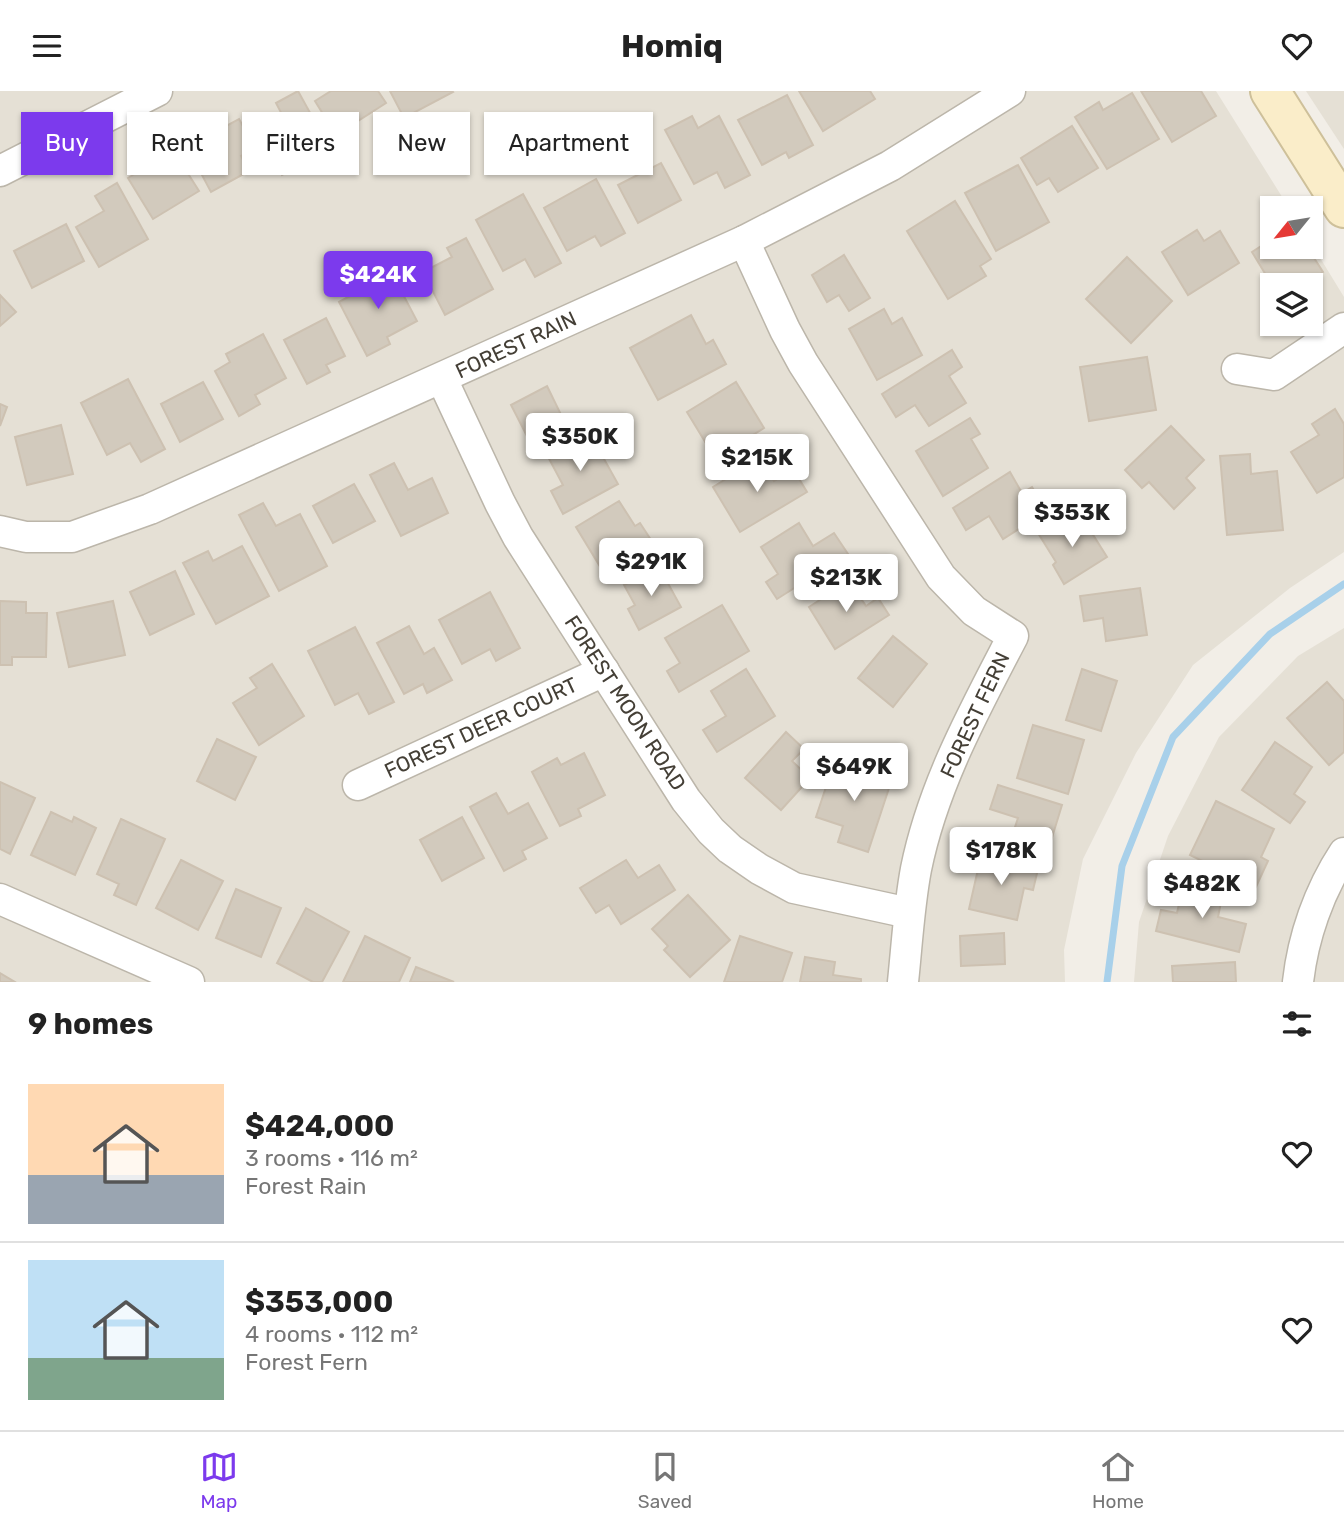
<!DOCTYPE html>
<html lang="en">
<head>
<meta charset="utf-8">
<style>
	body { margin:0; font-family:Rubik,sans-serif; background:#f2f2f2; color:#222; height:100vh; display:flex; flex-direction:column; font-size:26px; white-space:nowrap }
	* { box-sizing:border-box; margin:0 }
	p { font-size:23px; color:#767676 }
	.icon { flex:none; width:38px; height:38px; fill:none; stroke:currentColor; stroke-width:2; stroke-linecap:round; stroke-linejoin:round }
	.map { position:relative; height:891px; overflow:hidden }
	.side { display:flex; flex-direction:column; background:#fff; flex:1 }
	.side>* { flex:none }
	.banner { position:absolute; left:21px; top:21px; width:700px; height:63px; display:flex; gap:14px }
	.needle { width:46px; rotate:240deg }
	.buttons { position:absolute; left:1260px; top:105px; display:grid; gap:14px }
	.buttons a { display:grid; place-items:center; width:63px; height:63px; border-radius:0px; background:#fff; box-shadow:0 2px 5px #0004; font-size:35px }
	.price { position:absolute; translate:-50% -60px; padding:0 16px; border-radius:7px; background:#fff; color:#222; font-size:23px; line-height:46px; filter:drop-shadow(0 2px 4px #0008) }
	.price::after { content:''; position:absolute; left:50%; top:42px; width:21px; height:16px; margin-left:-10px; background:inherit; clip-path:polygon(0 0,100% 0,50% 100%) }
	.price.active { background:#7c3aed; color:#fff }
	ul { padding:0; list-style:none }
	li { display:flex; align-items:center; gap:21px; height:175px; padding:0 28px }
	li+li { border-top:2px solid #e0e0e0 }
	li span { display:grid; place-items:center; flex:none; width:196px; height:140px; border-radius:0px; color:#555 }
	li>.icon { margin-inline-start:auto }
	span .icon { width:84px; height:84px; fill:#fffc; stroke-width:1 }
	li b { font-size:30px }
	h2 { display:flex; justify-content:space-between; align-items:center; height:84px; padding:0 28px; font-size:30px }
	.chip { padding:0 24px; border-radius:0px; background:#fff; box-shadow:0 2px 5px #0004; font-size:24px; line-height:63px }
	.chip.active { background:#7c3aed; color:#fff }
	header { display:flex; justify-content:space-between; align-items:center; height:91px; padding:0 28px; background:#fff; font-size:32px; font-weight:700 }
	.dock { display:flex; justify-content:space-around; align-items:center; height:98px; border-top:2px solid #e0e0e0; background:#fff; font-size:19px; color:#767676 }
	.dock a { display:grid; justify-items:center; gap:4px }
	.dock .active { color:#7c3aed }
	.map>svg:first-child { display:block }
</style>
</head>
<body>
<header><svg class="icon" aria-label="menu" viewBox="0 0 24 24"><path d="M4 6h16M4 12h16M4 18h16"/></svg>Homiq<svg class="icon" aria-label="heart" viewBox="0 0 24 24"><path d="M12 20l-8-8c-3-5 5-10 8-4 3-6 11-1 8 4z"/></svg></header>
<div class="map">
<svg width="1344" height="891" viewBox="0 0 1344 891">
	<rect width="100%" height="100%" fill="#f2eee7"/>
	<g fill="#e5e0d5" fill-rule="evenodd">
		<path d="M0 0H1216L1289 117H1272V156H1311V152L1344 206V461L1290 497 1193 574 1136 662 1083 768 1064 859 1065 891H0ZM1272 194H1311V233H1272Z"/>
		<polygon points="1306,0 1344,0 1344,58"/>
		<polygon points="1344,537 1344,891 1134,891 1139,831 1168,745 1219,646 1298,565"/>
	</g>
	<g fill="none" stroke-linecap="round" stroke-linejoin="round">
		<polyline stroke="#a8d0ea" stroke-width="7" points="1107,891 1122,775 1173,646 1270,543 1344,493"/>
	</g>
	<g fill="#d2cabd" stroke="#cdc1b1" stroke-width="2">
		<polygon points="298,0 330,58 282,84 262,47 287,33 276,12"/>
		<polygon points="331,0 378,0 386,12 336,44 315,10"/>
		<polygon points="390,0 452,0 453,1 404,27"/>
		<polygon points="799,0 870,0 875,8 823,40"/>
		<polygon points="1141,0 1201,0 1216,25 1172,51"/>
		<polygon points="1132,2 1159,48 1107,78 1075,26 1099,11 1103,19"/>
		<polygon points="787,4 813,54 789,67 786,61 762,74 738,29"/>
		<polygon points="692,25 698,37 719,25 750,84 725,97 717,81 694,93 665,39"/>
		<polygon points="239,28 255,57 241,65 249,80 211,101 187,56"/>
		<polygon points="1072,35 1098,77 1058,101 1049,87 1037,94 1021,67"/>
		<polygon points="173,59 199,100 153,128 128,87"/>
		<polygon points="661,72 681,109 638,132 618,94"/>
		<polygon points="1018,74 1049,131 996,160 965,102"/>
		<polygon points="596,88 625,142 601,155 595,145 567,160 544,117"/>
		<polygon points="117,92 148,148 99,176 76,136 104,120 95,105"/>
		<polygon points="523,103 561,172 535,186 525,168 503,180 476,129"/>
		<polygon points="955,110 991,168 980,175 986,185 948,208 907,140"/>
		<polygon points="66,133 84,170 32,197 14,160"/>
		<polygon points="1197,139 1204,150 1220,140 1239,172 1188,204 1162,161"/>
		<polygon points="466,147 493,198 445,224 423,181 452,166 447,157"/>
		<polygon points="1272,148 1272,156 1307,156 1323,181 1302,194 1297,187 1285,194 1272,194 1252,161"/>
		<polygon points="844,164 870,207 849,220 839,204 827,211 812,184"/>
		<polygon points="1127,166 1172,210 1131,252 1086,208"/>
		<polygon points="387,173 417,230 387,246 390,253 367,265 339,211 374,192 368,182"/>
		<polygon points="0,204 16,221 0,235"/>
		<polygon points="884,218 892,233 902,227 922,264 877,289 849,238"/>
		<polygon points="691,224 706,253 713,249 726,273 658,309 630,257"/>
		<polygon points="326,227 345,265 326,274 330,281 307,293 284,249"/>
		<polygon points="263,243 286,287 255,304 260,313 239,325 215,280 230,271 226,263"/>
		<polygon points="952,259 962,276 949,285 966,312 929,335 915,314 896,326 882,303"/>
		<polygon points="1147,266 1156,319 1089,330 1080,276"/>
		<polygon points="128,288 165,358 141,371 130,352 107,364 81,312"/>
		<polygon points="203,291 223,328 180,351 161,313"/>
		<polygon points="736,291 764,337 715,367 687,321"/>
		<polygon points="547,295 568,338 533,357 511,314"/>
		<polygon points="0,313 7,316 0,335"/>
		<polygon points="1335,318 1344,333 1344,386 1317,402 1291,361 1319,344 1312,333"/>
		<polygon points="970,327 980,343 971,348 988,377 943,405 916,360"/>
		<polygon points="61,334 73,383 27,394 15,346"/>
		<polygon points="1171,335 1204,369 1186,387 1195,397 1174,418 1149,391 1142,397 1125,379"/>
		<polygon points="589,341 618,393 563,423 551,400 563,394 547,364"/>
		<polygon points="1250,363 1251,383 1277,380 1283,439 1227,444 1220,365"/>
		<polygon points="760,367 774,390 793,378 807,401 740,441 713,396"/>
		<polygon points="394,372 408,399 432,387 448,422 401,445 370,384"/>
		<polygon points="1010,381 1022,402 1032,396 1047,420 1003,448 989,425 966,439 953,417"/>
		<polygon points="354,393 375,430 333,452 313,415"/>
		<polygon points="619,410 635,435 640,432 653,452 604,482 576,436"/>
		<polygon points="263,412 276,435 300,423 327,475 279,500 239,424"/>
		<polygon points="1060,428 1067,438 1083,428 1107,466 1064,493 1053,474 1056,471 1038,442"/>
		<polygon points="799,432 813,455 834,442 848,463 777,508 766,491 778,483 761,456"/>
		<polygon points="242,455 269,505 216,533 183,472 208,460 213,470"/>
		<polygon points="659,476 681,516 639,539 628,518 635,514 624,494"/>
		<polygon points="175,480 194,523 150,544 130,501"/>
		<polygon points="849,490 866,515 878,507 889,524 835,558 809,516"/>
		<polygon points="1140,497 1147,544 1106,550 1103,527 1084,530 1080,505"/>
		<polygon points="490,501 520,557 496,570 490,558 462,573 439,529"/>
		<polygon points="0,510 26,511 26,522 47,522 46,566 12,566 12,574 0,574"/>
		<polygon points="113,510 125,564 69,576 57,522"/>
		<polygon points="722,514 749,560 679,601 667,580 680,572 665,547"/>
		<polygon points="409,535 424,563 434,557 452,589 427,602 423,593 404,603 377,552"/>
		<polygon points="355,536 394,611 369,623 358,602 335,614 308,560"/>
		<polygon points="893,545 927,573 893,616 858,587"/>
		<polygon points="272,573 304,625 259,654 233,612 257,597 250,587"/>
		<polygon points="746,578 775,625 717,661 703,639 726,625 711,600"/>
		<polygon points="1082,578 1117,590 1101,640 1066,629"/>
		<polygon points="1327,591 1344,610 1344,661 1329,674 1287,627"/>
		<polygon points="1033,634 1084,649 1068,703 1017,687"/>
		<polygon points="786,641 804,658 792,670 810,687 781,719 745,687"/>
		<polygon points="217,648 256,666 235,709 197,690"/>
		<polygon points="1275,651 1312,676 1294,703 1305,711 1290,732 1242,699"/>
		<polygon points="584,662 605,704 578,718 581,725 560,735 532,681 557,667 561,674"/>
		<polygon points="835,669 892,688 868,761 838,751 843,735 816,726"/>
		<polygon points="0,691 35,707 10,763 0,758"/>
		<polygon points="998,694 1062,714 1046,766 1009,754 1018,727 990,718"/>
		<polygon points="496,702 508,723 528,712 547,747 522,760 526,768 504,780 470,716"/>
		<polygon points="1216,710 1274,738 1261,766 1268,770 1256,796 1190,764"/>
		<polygon points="51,721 72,731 74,726 96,737 75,784 31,764"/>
		<polygon points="462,726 484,767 442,790 420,749"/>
		<polygon points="121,728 165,748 136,814 114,804 119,793 97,783"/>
		<polygon points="981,765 1038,778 1033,799 1024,797 1017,829 969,818"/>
		<polygon points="181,769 223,790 198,839 156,817"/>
		<polygon points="626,769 638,787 659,774 675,799 621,833 609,814 596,822 580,797"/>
		<polygon points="1184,791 1223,801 1218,826 1246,833 1239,861 1156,840 1161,819 1177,822"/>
		<polygon points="236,798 281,817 261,866 216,847"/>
		<polygon points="688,804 730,849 690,886 664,859 668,855 652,838"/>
		<polygon points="306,817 349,841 322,891 313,891 277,872"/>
		<polygon points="1004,842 1005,873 961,875 960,845"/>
		<polygon points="365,845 410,867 399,891 343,891"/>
		<polygon points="740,845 792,862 782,891 724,891"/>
		<polygon points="805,866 835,871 833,884 861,888 861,891 800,891"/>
		<polygon points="1235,871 1236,891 1173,891 1172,875"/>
		<polygon points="416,876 454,891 410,891"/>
		<polygon points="0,882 15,891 0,891"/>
	</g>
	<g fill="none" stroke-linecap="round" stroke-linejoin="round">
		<g stroke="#bcb6aa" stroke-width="33">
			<g id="street">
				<polyline points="0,80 157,0"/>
				<path d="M744 150 785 239 803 272 941 486 974 520 1013 545C974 620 933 694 916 778 909 815 907 853 903 891"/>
				<polyline points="1237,278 1274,284 1344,237"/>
				<polyline points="442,288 500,412 518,446 686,709 711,740 730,758 759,778 794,797 909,822"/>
				<polyline points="0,440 26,446 72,446 150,418 744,150 890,75 1010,0"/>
				<polyline points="358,694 604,580"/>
				<polyline points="0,808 189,891"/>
				<path d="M1298 891C1303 846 1319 800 1344 762"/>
			</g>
		</g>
		<g stroke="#cec09a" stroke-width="42">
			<polyline id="secondary" points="1270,0 1344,117"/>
		</g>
		<use href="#street" stroke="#fff" stroke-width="30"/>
		<use href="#secondary" stroke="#faedc9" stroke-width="38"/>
	</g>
	<g text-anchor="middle" stroke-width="5" stroke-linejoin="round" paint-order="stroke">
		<g font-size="21" fill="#443f36" stroke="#fff">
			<text transform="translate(516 254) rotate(-25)" y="7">FOREST RAIN</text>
			<text transform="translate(625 612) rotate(57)" y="7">FOREST MOON ROAD</text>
			<text transform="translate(975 624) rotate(-65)" y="7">FOREST FERN</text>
			<text transform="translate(481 637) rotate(-25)" y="7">FOREST DEER COURT</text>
		</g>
	</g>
</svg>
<div class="buttons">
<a><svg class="needle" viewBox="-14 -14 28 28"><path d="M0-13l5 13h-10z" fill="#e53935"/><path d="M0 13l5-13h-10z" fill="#767676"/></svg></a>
<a><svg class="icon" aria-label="layers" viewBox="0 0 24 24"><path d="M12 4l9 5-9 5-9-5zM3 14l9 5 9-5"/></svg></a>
</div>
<b class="price active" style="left:378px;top:220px">$424K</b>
<b class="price" style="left:580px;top:382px">$350K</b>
<b class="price" style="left:757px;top:403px">$215K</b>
<b class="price" style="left:1072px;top:458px">$353K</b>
<b class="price" style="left:651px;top:507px">$291K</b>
<b class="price" style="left:846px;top:523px">$213K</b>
<b class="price" style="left:854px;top:712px">$649K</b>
<b class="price" style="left:1001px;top:796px">$178K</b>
<b class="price" style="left:1202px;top:829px">$482K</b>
<div class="banner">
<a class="chip active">Buy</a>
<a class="chip">Rent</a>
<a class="chip">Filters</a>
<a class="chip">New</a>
<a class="chip">Apartment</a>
</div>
</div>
<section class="side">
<h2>9 homes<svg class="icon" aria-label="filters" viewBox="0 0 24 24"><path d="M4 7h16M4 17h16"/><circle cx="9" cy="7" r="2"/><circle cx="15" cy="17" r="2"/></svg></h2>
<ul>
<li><span style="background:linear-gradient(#ffd9b3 65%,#9aa5b1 0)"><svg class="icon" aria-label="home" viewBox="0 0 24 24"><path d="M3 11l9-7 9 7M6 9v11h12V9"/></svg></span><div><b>$424,000</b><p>3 rooms · 116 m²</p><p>Forest Rain</p></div><svg class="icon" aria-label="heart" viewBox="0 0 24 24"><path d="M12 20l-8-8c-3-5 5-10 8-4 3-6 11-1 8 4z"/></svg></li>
<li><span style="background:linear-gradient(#bfe0f5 70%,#7fa58c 0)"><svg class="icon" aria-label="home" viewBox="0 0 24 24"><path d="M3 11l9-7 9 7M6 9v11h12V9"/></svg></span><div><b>$353,000</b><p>4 rooms · 112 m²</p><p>Forest Fern</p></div><svg class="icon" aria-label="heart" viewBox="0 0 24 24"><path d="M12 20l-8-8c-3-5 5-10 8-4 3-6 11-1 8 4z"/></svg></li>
</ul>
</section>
<nav class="dock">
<a class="active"><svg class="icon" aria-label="map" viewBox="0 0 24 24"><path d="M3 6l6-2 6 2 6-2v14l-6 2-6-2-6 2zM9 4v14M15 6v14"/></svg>Map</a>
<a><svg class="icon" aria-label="saved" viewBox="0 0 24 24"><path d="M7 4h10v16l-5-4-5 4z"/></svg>Saved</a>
<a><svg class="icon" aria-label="home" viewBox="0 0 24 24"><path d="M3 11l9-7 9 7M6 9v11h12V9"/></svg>Home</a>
</nav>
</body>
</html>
